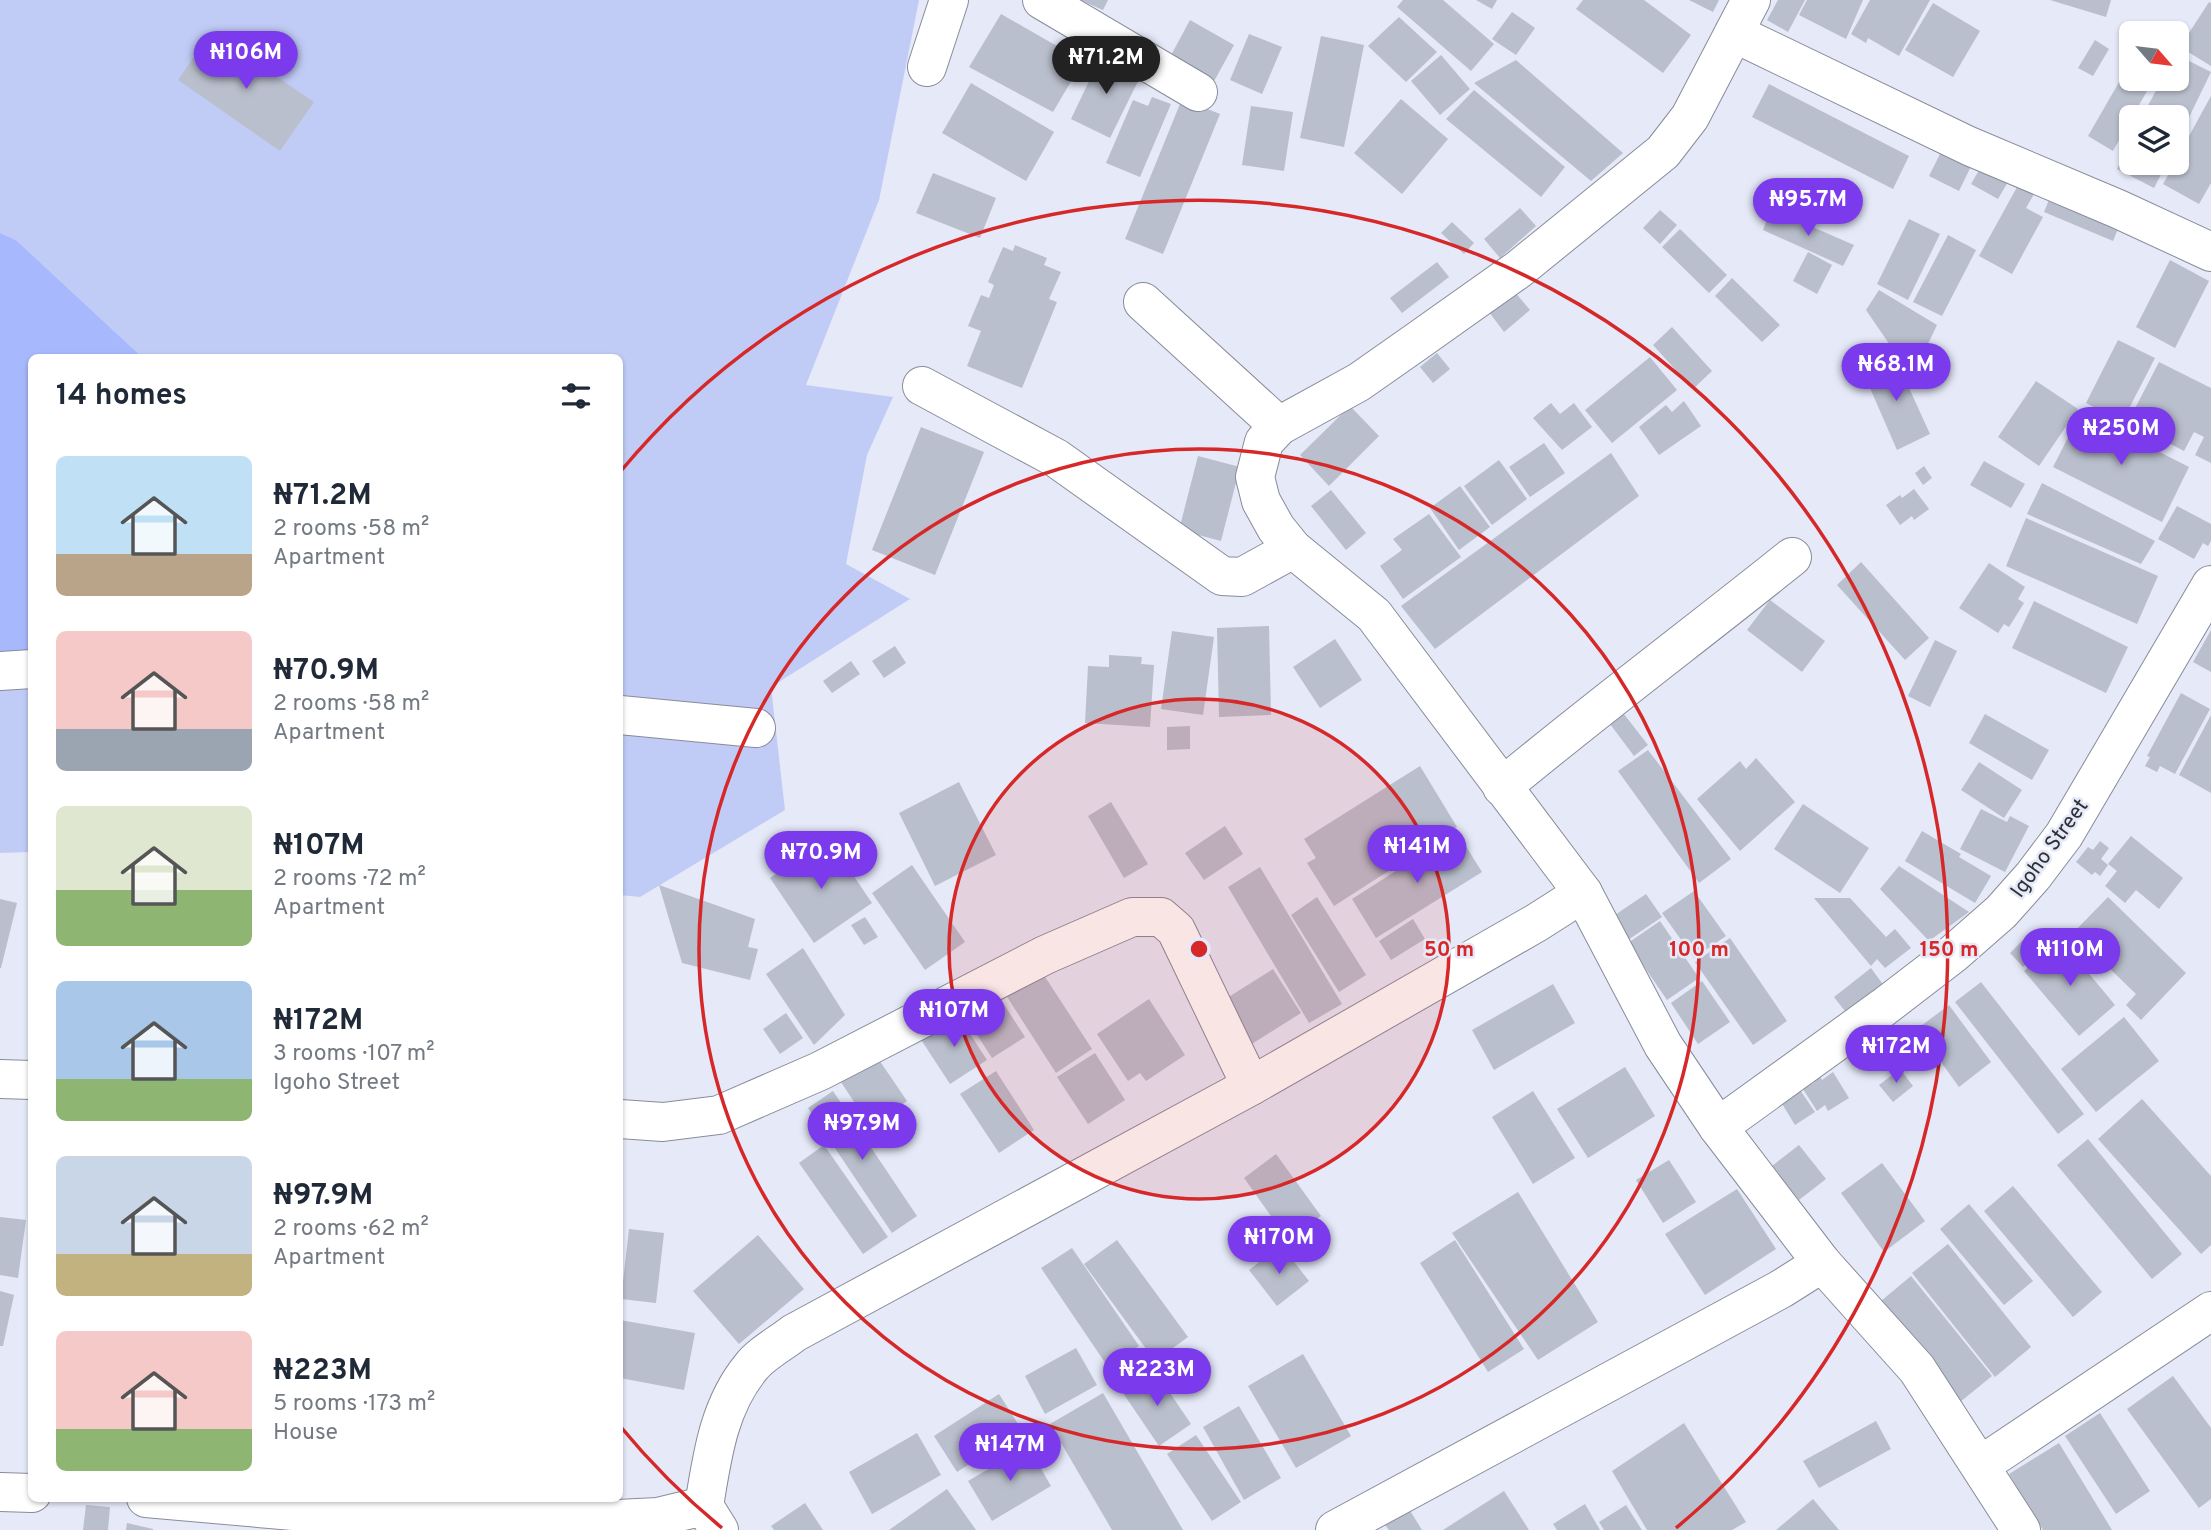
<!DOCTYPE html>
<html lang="en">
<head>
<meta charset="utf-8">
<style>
	body { margin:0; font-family:Overpass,sans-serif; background:#f2f2f3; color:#1f2937; height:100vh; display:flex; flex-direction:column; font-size:26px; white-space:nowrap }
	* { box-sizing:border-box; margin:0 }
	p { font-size:23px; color:#747a83 }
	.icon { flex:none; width:38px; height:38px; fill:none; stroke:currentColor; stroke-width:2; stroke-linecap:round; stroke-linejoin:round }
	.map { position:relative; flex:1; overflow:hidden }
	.details { position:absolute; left:28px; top:354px; width:595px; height:1148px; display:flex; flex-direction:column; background:#fff; border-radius:10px; box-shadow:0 2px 5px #0004 }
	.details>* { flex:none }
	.needle { width:46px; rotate:118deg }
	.fabs { position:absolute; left:2119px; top:21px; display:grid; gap:14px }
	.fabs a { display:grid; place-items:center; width:70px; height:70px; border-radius:10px; background:#fff; box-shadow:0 2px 5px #0004; font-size:35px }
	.price { position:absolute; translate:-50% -60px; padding:0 16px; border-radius:24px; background:#7c3aed; color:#fff; font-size:23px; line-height:46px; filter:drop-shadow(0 2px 4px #0008) }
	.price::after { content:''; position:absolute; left:50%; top:42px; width:21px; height:16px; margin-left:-10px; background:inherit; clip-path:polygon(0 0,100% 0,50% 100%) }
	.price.active { background:#222; color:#fff }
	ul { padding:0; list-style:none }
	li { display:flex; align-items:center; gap:21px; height:175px; padding:0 28px }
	li span { display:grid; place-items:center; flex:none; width:196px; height:140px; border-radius:10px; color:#555 }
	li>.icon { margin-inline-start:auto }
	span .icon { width:84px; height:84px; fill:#fffc; stroke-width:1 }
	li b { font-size:30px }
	h2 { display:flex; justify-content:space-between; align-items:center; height:84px; padding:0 28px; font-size:30px }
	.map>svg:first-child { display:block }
</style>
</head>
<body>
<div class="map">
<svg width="2211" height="1530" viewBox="0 0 2211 1530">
	<rect width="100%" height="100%" fill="#e5e9f8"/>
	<g fill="#c1ccf6">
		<polygon points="0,0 919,0 879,200 806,385 893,397 867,455 846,564 910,599 771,687 785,810 640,897 620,895 620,357 142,357 16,240 0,233"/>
		<polygon points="31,653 31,852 0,853 0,657"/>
	</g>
	<polygon fill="#a7b8fc" points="0,233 16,240 142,357 32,357 31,653 0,657"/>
	<g fill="#babfcd">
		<polygon points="1080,0 1108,0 1103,10"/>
		<polygon points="1403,0 1443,0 1494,44 1471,71 1397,7"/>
		<polygon points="1476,0 1497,0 1492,9"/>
		<polygon points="1583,0 1644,0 1691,35 1663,73 1576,9"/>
		<polygon points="1689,0 1719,0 1713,12"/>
		<polygon points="1778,0 1805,0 1788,32 1767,20"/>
		<polygon points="1807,0 1863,0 1846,39 1799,15"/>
		<polygon points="1870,0 1930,0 1899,56 1868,38 1866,43 1851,34"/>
		<polygon points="2050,0 2111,0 2106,17"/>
		<polygon points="2209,2 2211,3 2211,66 2180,47"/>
		<polygon points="1933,3 1980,31 1953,77 1905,50"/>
		<polygon points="1512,12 1535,28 1516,55 1492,39"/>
		<polygon points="1001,14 1083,61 1053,112 969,67"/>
		<polygon points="1399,17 1437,52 1406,82 1368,46"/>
		<polygon points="1190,20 1234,45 1213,83 1169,59"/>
		<polygon points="211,32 314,102 280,151 178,80"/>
		<polygon points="1249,34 1282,47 1262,94 1230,80"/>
		<polygon points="1321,36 1364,45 1344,147 1300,138"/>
		<polygon points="2095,40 2109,49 2093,76 2078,68"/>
		<polygon points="1102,54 1142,73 1110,138 1071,119"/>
		<polygon points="1441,55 1470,89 1440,115 1411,81"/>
		<polygon points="2177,55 2211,72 2177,142 2177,117 2142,117 2162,79 2177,79"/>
		<polygon points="1516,60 1623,153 1591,181 1474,83"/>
		<polygon points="2122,77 2147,91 2113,151 2088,136"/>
		<polygon points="971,83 1054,132 1026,181 942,133"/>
		<polygon points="1769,84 1909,156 1893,189 1752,117"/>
		<polygon points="1474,90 1565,167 1541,197 1446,119"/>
		<polygon points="2211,96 2211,183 2199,204 2163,184 2175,163 2177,163 2177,158"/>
		<polygon points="1152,97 1171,104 1140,177 1106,163 1133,100 1148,106"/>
		<polygon points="1182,99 1220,114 1163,254 1125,239"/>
		<polygon points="1401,99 1448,139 1402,194 1354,153"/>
		<polygon points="1251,106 1293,112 1284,171 1242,165"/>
		<polygon points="2132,139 2132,163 2167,163 2154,188 2117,169"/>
		<polygon points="1946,142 1976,156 1959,191 1929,176"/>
		<polygon points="1982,165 2009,180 1998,199 1971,184"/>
		<polygon points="933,173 996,198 980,238 916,213"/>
		<polygon points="2022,178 2038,187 2026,208 2043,217 2012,274 1979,256"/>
		<polygon points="2053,190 2122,219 2113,241 2044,212"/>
		<polygon points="1520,208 1536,226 1500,258 1484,239"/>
		<polygon points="1771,209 1854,245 1843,266 1763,230"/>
		<polygon points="1660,210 1677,225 1660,244 1643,228"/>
		<polygon points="1909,219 1940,234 1908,300 1877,284"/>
		<polygon points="1452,222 1474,243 1464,254 1441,233"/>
		<polygon points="1680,229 1727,275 1709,293 1662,247"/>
		<polygon points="1948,235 1976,250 1942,316 1913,302"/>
		<polygon points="1015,245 1047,258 1044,265 1061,272 1049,299 1057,302 1022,388 967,366 981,331 968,326 981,295 989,298 994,285 988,282 1003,247 1013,251"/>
		<polygon points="1808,252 1832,265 1817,294 1793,281"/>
		<polygon points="2170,260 2209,281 2175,348 2136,327"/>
		<polygon points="1437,262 1449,277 1402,313 1390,298"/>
		<polygon points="1732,278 1780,325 1762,342 1715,296"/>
		<polygon points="1879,290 1937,325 1918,365 1892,348 1866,310"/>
		<polygon points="1514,291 1530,310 1504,332 1489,312"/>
		<polygon points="1672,327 1712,371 1693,389 1653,345"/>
		<polygon points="2118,340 2155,358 2122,422 2086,403"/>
		<polygon points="1437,353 1450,369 1433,383 1420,367"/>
		<polygon points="1894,355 1930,434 1897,450 1863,372"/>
		<polygon points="1650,357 1677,390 1612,443 1585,410"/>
		<polygon points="2159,362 2211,388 2211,463 2195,455 2204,437 2194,432 2184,451 2128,422"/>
		<polygon points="2036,381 2078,409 2039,466 1998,437"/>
		<polygon points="1684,401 1701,426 1659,455 1639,427 1666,405 1672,412"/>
		<polygon points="1551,403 1560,414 1574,403 1592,427 1562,450 1533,418"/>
		<polygon points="1350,406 1379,436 1329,486 1300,455"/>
		<polygon points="2081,412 2189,467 2162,522 2053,467"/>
		<polygon points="921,427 984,452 935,575 872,550"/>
		<polygon points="1544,443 1565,473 1530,497 1509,467"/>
		<polygon points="1611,453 1639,496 1435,649 1401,606"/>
		<polygon points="1198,456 1240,467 1221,541 1179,530"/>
		<polygon points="1499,460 1527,499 1492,525 1464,486"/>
		<polygon points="1984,461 2025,484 2011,508 1970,485"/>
		<polygon points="1924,466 1932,478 1923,485 1915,473"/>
		<polygon points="2042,483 2155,541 2141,564 2027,514"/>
		<polygon points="1460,486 1490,527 1459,550 1430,508"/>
		<polygon points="1914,489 1929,509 1914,520 1912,516 1900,525 1886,505 1900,495 1902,498"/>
		<polygon points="1331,490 1366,533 1346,550 1311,506"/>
		<polygon points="2177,506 2211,524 2211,541 2208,546 2203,543 2194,559 2158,539"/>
		<polygon points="1429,514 1461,557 1403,599 1380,566 1402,550 1393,539"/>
		<polygon points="2026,518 2158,576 2137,624 2006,566"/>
		<polygon points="1861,562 1929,638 1905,660 1837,585"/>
		<polygon points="1989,563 2025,587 2018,599 2024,603 2009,627 2004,624 1998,633 1959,608"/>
		<polygon points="1770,600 1825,641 1802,672 1747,630"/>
		<polygon points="2034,601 2128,647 2106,693 2012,648"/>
		<polygon points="1269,626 1271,715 1219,717 1217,628"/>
		<polygon points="2211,630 2211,672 2193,662"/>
		<polygon points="1172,631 1214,637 1203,715 1161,709"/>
		<polygon points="1335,639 1362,680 1320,708 1293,667"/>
		<polygon points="1935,640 1957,651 1930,707 1908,696"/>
		<polygon points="895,646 906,663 884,678 872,661"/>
		<polygon points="1109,655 1142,657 1141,664 1154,665 1150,727 1085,723 1088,666 1109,667"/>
		<polygon points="851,661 860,674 832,693 823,681"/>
		<polygon points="2181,693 2210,709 2175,774 2160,766 2157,772 2145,766 2150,757 2147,756"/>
		<polygon points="1620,709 1648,745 1634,756 1607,720"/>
		<polygon points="1985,714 2049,750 2032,780 1969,743"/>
		<polygon points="2211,715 2211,793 2179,775"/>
		<polygon points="1190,726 1190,749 1167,750 1167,727"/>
		<polygon points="1648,750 1731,859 1699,883 1618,771"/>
		<polygon points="1756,758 1795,802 1740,851 1697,799 1740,761 1746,769"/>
		<polygon points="1979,762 2022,790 2004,818 1961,790"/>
		<polygon points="1420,766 1457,827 1334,906 1307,863 1316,858 1304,839"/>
		<polygon points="959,782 996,855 935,886 899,813"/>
		<polygon points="1111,802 1148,864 1124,878 1088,816"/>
		<polygon points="1803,804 1869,848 1840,893 1774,849"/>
		<polygon points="1981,809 2007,822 2010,816 2029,826 2005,872 1960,849"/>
		<polygon points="1225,826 1243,854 1204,880 1185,853"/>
		<polygon points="1922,831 1961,854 1959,857 1991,876 1975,903 1905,861"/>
		<polygon points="1457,832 1482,872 1376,938 1352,899"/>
		<polygon points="2131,836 2183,878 2159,909 2136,890 2125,903 2105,886 2117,871 2108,864"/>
		<polygon points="828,838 872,903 814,943 770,878"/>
		<polygon points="2100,841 2109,848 2101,859 2108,865 2100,876 2095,872 2092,875 2076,862 2088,847 2093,850"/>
		<polygon points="912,865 965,942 925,970 872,893"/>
		<polygon points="1899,866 1969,912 1929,941 1880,889"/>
		<polygon points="1260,867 1342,1004 1309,1023 1228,887"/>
		<polygon points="659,885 755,919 748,947 758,949 750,980 682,963"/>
		<polygon points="1694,891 1726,936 1694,958 1662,913"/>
		<polygon points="1646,894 1662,917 1622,944 1606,921"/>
		<polygon points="1317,897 1366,975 1339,992 1291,915"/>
		<polygon points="2108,897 2186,973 2141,1020 2126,1005 2136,994 2073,933"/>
		<polygon points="1814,898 1850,898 1886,937 1895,929 1911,948 1885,968 1877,959 1871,966"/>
		<polygon points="0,899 17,903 1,968 0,968"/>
		<polygon points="865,917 878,937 864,945 851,925"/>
		<polygon points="1413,919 1425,939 1391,960 1379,941"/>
		<polygon points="1660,921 1699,978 1667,1000 1628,943"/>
		<polygon points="1730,938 1787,1021 1753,1045 1695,962"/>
		<polygon points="2023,940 2036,954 2023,967 2010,953"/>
		<polygon points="2061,940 2115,1005 2079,1036 2024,971"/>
		<polygon points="803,948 845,1015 814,1045 766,974"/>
		<polygon points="1038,966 1092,1049 1056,1073 1002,989"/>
		<polygon points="1871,968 1884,986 1848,1015 1834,997"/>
		<polygon points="1273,969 1301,1013 1247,1047 1219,1003"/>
		<polygon points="1702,981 1730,1022 1698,1044 1671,1003"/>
		<polygon points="1981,982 2084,1114 2058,1134 1955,1002"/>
		<polygon points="1553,984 1575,1023 1494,1070 1472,1030"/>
		<polygon points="996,992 1025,1037 992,1058 963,1013"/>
		<polygon points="1149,999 1185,1055 1146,1081 1140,1073 1128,1081 1097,1034"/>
		<polygon points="1949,1005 1991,1062 1959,1087 1917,1029"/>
		<polygon points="786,1013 803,1038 780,1054 763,1029"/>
		<polygon points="957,1014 987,1060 950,1084 920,1038"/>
		<polygon points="2124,1017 2159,1061 2096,1112 2061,1069"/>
		<polygon points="873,1051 907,1101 870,1126 837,1076"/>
		<polygon points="1095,1053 1125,1100 1088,1124 1057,1077"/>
		<polygon points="1625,1067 1655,1116 1588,1158 1557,1109"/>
		<polygon points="1900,1069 1913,1086 1893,1102 1879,1085"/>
		<polygon points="996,1071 1034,1130 999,1153 960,1094"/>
		<polygon points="1833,1072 1849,1098 1828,1111 1825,1105 1817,1111 1803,1089 1815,1082 1812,1078 1818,1073 1822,1080"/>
		<polygon points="1800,1090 1815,1112 1795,1125 1781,1102"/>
		<polygon points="833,1091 917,1216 892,1233 808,1108"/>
		<polygon points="1533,1091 1575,1158 1533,1184 1492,1117"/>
		<polygon points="2142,1099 2211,1176 2211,1245 2201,1254 2098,1139"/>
		<polygon points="2088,1139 2182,1254 2152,1279 2057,1165"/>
		<polygon points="824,1145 888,1237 863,1254 799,1163"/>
		<polygon points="1799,1145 1826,1179 1799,1200 1772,1166"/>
		<polygon points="1276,1154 1321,1216 1288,1240 1244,1178"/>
		<polygon points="1669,1160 1696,1202 1663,1223 1636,1180"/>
		<polygon points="1882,1163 1925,1221 1884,1252 1841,1193"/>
		<polygon points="2013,1186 2102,1292 2073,1317 1984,1211"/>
		<polygon points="1737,1189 1776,1249 1705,1295 1665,1234"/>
		<polygon points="1518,1192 1598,1322 1538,1360 1452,1233"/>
		<polygon points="1969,1204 2033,1281 2004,1305 1940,1229"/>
		<polygon points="0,1217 26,1220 18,1278 0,1275"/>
		<polygon points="629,1229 664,1233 656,1303 621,1299"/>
		<polygon points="758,1235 804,1289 739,1344 693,1291"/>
		<polygon points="1117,1240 1188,1337 1155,1361 1084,1264"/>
		<polygon points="1455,1240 1524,1349 1488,1372 1420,1263"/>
		<polygon points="1948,1244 2031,1347 1995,1377 1912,1273"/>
		<polygon points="1281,1245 1309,1281 1277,1306 1249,1270"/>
		<polygon points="1072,1248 1139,1346 1108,1367 1041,1268"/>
		<polygon points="1911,1276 1992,1376 1960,1402 1881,1301"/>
		<polygon points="0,1291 14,1295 3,1346 0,1346"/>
		<polygon points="620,1320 695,1333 684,1390 620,1378"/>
		<polygon points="1076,1348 1097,1385 1045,1414 1025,1376"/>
		<polygon points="1303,1354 1351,1436 1296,1468 1248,1386"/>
		<polygon points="1155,1371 1191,1424 1159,1446 1123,1393"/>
		<polygon points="2173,1376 2211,1428 2211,1499 2199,1508 2127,1409"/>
		<polygon points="1103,1393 1183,1530 1112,1530 1050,1424"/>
		<polygon points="999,1394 1022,1430 957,1472 934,1436"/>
		<polygon points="1239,1406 1281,1478 1244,1500 1203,1427"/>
		<polygon points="2100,1413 2150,1491 2116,1514 2065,1436"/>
		<polygon points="1876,1421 1891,1449 1819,1488 1803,1461"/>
		<polygon points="1684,1423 1746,1522 1732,1530 1647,1530 1612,1471"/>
		<polygon points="917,1433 941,1475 872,1514 849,1472"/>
		<polygon points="1196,1435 1241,1502 1212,1521 1167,1454"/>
		<polygon points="2059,1443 2112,1530 2043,1530 2009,1474"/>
		<polygon points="1028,1446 1051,1486 992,1521 968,1481"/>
		<polygon points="947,1489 976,1530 889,1530"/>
		<polygon points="1504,1491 1529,1530 1443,1530"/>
		<polygon points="1813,1499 1839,1530 1776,1530"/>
		<polygon points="805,1503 823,1530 774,1530 771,1526"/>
		<polygon points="1585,1504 1600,1530 1557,1530 1553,1524"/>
		<polygon points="86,1505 110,1507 108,1530 83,1530"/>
		<polygon points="1626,1505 1642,1530 1604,1530 1599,1522"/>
		<polygon points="1409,1509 1422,1530 1389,1530 1385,1525"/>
		<polygon points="127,1523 153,1529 153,1530 126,1530"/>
	</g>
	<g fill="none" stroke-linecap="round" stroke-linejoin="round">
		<g stroke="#888c9a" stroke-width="40">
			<g id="minor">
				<polyline points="1042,0 1198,92"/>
				<polyline points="1751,0 1690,117 1663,152 1519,269 1416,342 1359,382 1279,426 1264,442 1255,477 1261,501 1276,528 1293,549 1374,615 1583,893 1663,1045 1718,1127 1822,1263 1917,1369 2021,1530"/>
				<polyline points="1734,33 1969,146 2118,209 2211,252"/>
				<polyline points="927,67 949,0"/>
				<polyline points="1143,302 1279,426"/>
				<polyline points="922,386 1056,458 1222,576 1242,577 1293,549"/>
				<polyline points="0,671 32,669"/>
				<polyline points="620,715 756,728"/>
				<path d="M1502 787C1597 708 1696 634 1792 557"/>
				<polyline points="0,1079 32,1080"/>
				<polyline points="620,1119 663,1122 719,1115 820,1071 1045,955 1132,917 1161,917 1176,930 1251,1086"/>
				<polyline points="1718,1127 1884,1007 1953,954 2001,912 2033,876 2064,835 2211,585"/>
				<polyline points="1981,1465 2211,1311"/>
				<polyline points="0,1492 32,1493"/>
				<polyline points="146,1498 304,1512 597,1520 658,1517 704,1506 719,1530"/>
				<path d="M704 1506C712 1458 718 1407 751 1367 761 1354 780 1344 794 1333L1251 1086 1536 923 1583 893"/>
				<polyline points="1335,1530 1781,1289 1822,1263"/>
			</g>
		</g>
		<use href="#minor" stroke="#fff" stroke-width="38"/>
	</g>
	<circle cx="1199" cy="949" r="250" fill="#d62828" fill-opacity=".12"/>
	<g fill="none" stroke="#d62828" stroke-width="3.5">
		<circle cx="1199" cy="949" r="250"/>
		<circle cx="1199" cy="949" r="500"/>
		<path d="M722 1528A750 750 0 0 1 620 1426M620 472A750 750 0 1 1 1676 1528"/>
	</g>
	<g text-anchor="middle" stroke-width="5" stroke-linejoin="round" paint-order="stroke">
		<g font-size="21" fill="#2f3136" stroke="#e5e9f8">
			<text transform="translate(2049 848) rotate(-54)" y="7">Igoho Street</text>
		</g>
	</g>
	<circle cx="1199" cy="949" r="10" fill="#d62828" stroke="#e5e9f8" stroke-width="3.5"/>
	<g font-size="21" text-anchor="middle" font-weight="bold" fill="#d62828" stroke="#e5e9f8" stroke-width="5" stroke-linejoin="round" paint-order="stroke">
		<text x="1449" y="956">50 m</text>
		<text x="1699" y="956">100 m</text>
		<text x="1949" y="956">150 m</text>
	</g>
</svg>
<div class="fabs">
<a><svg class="needle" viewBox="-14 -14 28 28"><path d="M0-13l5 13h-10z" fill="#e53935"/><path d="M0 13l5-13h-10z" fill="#747a83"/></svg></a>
<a><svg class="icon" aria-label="layers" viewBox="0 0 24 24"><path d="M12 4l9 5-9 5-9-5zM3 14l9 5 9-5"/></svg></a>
</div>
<b class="price" style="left:246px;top:91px">₦106M</b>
<b class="price active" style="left:1106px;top:96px">₦71.2M</b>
<b class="price" style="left:1808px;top:238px">₦95.7M</b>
<b class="price" style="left:1896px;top:403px">₦68.1M</b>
<b class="price" style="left:2121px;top:467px">₦250M</b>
<b class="price" style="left:1417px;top:885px">₦141M</b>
<b class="price" style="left:821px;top:891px">₦70.9M</b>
<b class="price" style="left:2070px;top:988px">₦110M</b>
<b class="price" style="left:954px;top:1049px">₦107M</b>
<b class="price" style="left:1896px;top:1085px">₦172M</b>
<b class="price" style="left:862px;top:1162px">₦97.9M</b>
<b class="price" style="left:1279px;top:1276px">₦170M</b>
<b class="price" style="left:1157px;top:1408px">₦223M</b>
<b class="price" style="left:1010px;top:1483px">₦147M</b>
<section class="details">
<h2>14 homes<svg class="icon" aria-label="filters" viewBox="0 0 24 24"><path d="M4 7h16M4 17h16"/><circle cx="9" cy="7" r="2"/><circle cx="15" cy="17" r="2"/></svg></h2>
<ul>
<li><span style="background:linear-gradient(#bfe0f5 70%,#b9a48a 0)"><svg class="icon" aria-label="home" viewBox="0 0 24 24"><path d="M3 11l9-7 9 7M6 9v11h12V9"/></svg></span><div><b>₦71.2M</b><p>2 rooms · 58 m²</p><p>Apartment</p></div></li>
<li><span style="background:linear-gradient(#f6c9c9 70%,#9aa5b1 0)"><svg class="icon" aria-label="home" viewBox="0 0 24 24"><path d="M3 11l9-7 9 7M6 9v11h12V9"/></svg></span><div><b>₦70.9M</b><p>2 rooms · 58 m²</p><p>Apartment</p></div></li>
<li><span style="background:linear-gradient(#dfe7d0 60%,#8fb573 0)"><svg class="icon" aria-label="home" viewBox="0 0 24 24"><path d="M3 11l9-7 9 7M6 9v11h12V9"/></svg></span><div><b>₦107M</b><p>2 rooms · 72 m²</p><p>Apartment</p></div></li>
<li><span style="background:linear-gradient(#a9c7e8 70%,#8fb573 0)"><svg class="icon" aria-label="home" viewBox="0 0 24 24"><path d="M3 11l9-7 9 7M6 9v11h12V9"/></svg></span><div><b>₦172M</b><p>3 rooms · 107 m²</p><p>Igoho Street</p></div></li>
<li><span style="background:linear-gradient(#c9d6e8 70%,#c2b280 0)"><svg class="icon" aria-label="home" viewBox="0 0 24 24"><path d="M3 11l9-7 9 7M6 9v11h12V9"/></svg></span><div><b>₦97.9M</b><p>2 rooms · 62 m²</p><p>Apartment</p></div></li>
<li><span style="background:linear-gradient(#f6c9c9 70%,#8fb573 0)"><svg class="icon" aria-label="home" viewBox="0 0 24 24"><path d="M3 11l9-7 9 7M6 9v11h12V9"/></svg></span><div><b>₦223M</b><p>5 rooms · 173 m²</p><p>House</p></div></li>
</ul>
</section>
</div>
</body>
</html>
